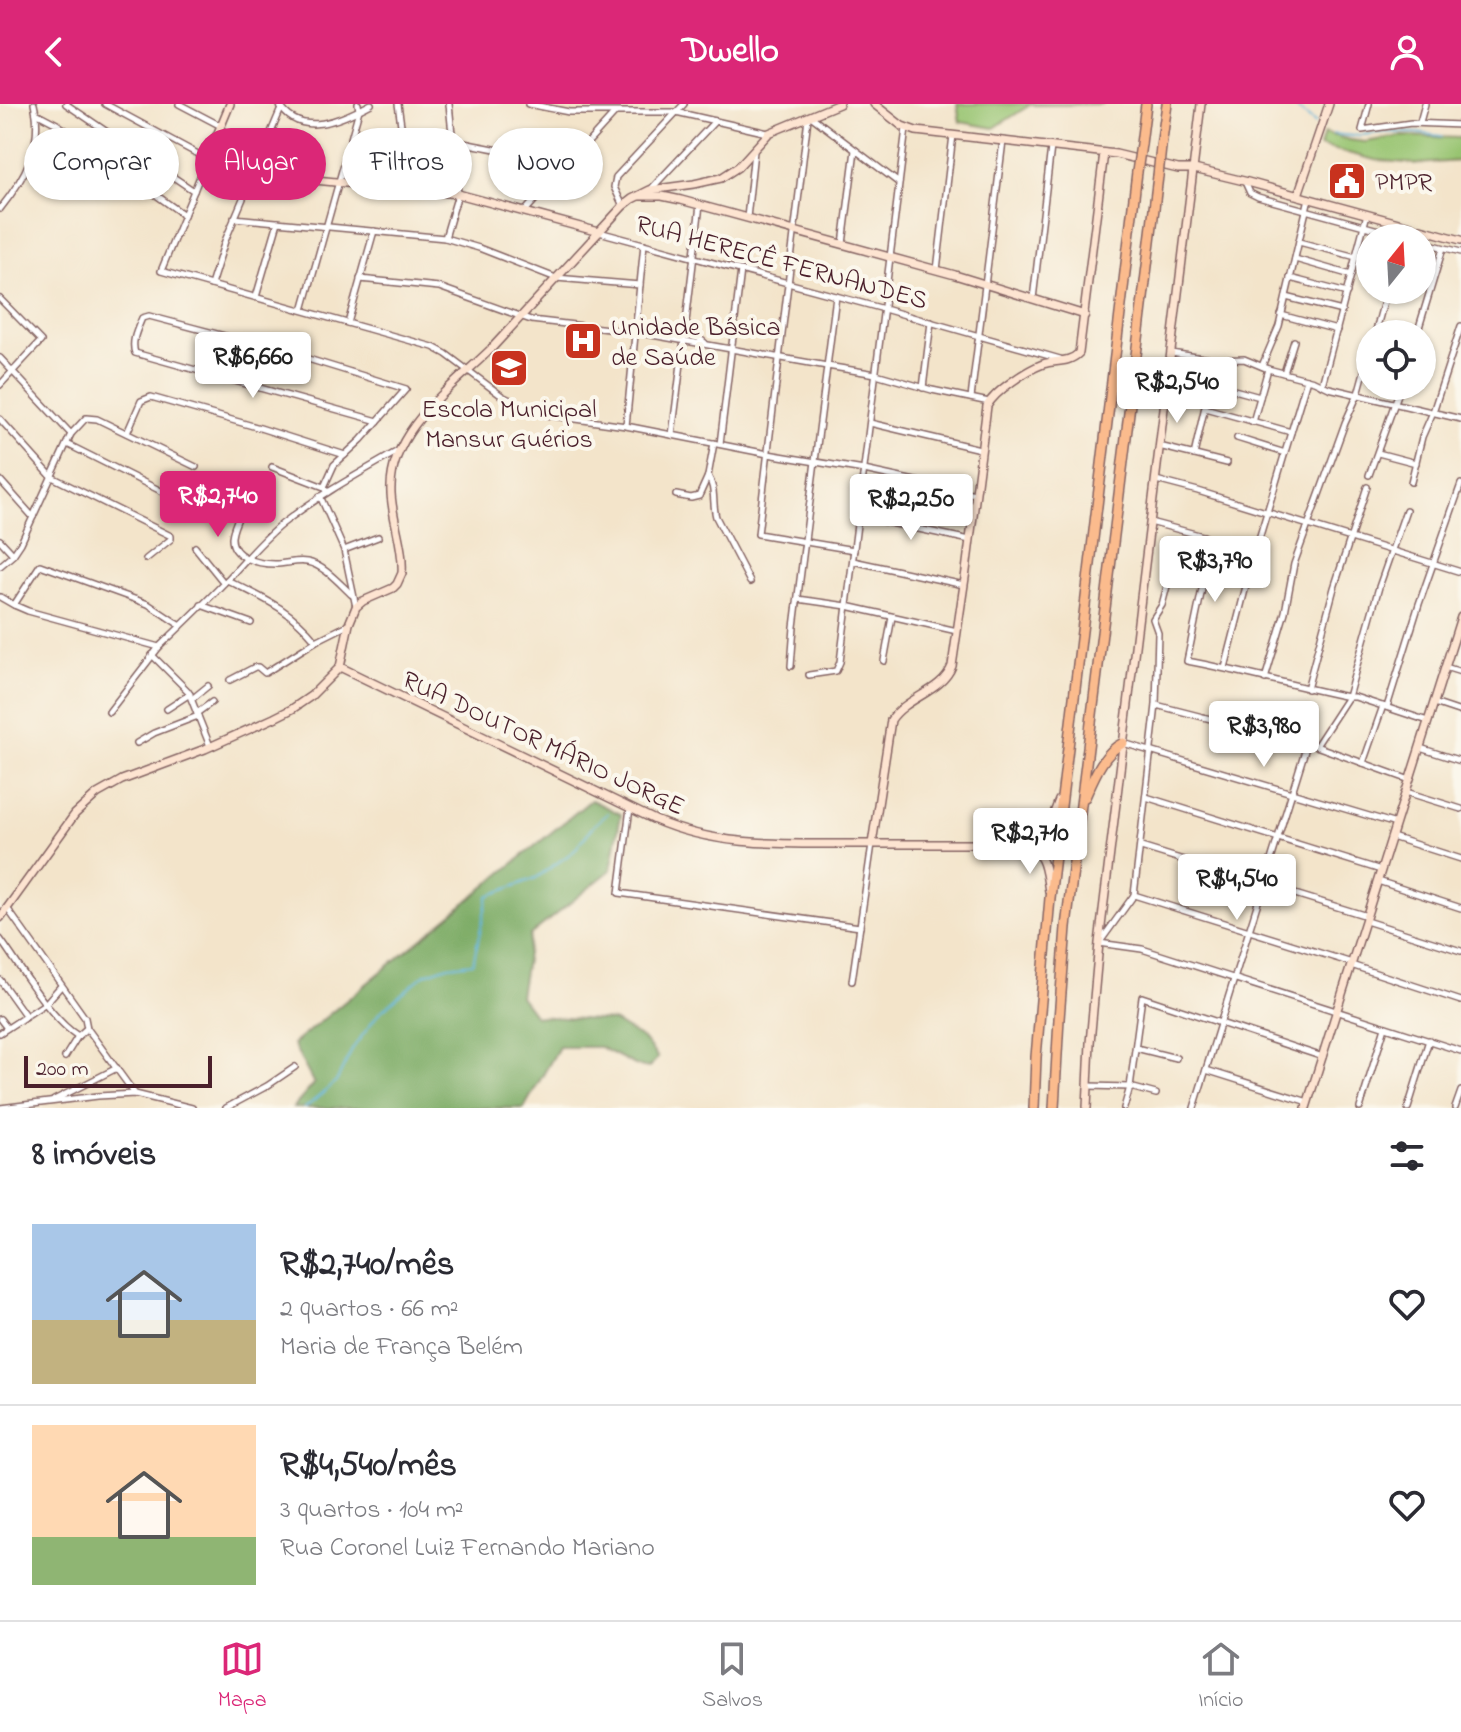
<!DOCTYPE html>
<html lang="pt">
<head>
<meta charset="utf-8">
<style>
	body { margin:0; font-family:"Indie Flower",sans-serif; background:#f2f2f3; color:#2b2b33; height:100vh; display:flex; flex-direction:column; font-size:30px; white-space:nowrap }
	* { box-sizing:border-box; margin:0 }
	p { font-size:26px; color:#7c7c81 }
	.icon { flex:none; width:44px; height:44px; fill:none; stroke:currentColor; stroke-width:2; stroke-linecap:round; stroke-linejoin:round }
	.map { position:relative; height:1004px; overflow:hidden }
	.panel { display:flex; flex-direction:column; background:#fff; flex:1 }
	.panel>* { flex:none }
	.hud { position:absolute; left:24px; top:24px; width:800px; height:72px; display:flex; gap:16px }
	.needle { width:52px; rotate:18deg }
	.tools { position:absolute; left:1356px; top:120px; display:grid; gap:16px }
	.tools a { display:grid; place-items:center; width:80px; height:80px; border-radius:50%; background:#fff; box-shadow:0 2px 6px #0004; font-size:40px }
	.scale { position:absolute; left:24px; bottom:20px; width:188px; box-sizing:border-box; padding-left:8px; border:4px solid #4a1f2b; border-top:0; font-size:22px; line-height:28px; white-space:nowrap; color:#4a1f2b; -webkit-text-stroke:6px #fbf7ec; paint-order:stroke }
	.price { position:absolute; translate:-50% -68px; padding:0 18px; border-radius:8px; background:#fff; color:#222; font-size:26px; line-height:52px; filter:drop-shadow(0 2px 4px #0008) }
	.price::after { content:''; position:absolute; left:50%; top:48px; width:24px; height:18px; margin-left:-12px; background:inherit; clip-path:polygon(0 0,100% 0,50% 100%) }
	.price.selected { background:#db2777; color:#fff }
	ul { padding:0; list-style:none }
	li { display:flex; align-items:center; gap:24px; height:200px; padding:0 32px }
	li+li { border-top:2px solid #e1e1e2 }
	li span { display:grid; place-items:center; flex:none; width:224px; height:160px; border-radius:0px; color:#555 }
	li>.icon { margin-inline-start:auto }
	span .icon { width:96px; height:96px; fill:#fffc; stroke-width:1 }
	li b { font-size:34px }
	h2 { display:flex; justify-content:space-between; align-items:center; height:96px; padding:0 32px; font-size:34px }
	.chip { padding:0 28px; border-radius:36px; background:#fff; box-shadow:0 2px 6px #0004; font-size:28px; line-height:72px }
	.chip.selected { background:#db2777; color:#fff }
	header { display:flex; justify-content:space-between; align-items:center; height:104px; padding:0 32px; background:#db2777; color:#fff; font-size:36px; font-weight:700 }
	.tabs { display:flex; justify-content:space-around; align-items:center; height:112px; border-top:2px solid #e1e1e2; background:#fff; font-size:22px; color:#7c7c81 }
	.tabs a { display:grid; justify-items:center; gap:4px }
	.tabs .selected { color:#db2777 }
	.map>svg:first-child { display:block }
</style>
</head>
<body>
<header><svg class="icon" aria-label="back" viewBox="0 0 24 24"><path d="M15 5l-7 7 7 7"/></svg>Dwello<svg class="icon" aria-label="person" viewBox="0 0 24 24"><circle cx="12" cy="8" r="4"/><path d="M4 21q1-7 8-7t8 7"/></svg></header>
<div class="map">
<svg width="1461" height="1004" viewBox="0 0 1461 1004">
	<rect width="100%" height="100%" fill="#fbf7ec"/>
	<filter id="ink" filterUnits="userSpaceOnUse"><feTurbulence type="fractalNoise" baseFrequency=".0125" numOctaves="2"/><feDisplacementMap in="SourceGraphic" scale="16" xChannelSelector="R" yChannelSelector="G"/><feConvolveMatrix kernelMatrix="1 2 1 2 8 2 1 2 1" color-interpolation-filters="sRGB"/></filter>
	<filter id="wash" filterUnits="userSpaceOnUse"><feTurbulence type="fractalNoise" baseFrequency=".006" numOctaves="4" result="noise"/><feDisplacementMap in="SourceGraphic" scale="32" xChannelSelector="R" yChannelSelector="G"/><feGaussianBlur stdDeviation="1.8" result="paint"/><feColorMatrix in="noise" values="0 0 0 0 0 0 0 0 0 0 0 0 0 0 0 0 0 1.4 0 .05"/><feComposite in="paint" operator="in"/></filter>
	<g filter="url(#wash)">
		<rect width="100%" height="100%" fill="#f3e4ca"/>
		<g fill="#98c471" stroke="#71724e" stroke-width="2">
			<polygon points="957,0 1104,0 1030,1 994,24 960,18"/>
			<polygon points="1324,29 1350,36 1365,38 1402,32 1461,34 1461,57 1416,60 1375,56 1320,42"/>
		</g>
		<polygon fill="#7aaa63" stroke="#626447" stroke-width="2" points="591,696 621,710 611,766 530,831 520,892 535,912 613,917 643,935 658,954 648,964 635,961 600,943 559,943 524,1004 293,1004 314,980 293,940"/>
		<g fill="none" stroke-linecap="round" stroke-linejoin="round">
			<g stroke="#5cb2d8" stroke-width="2">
				<polyline points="1291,0 1316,20"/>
				<polyline points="1333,30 1352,32 1387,28 1416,29 1442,32"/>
				<polyline points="305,1004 336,978 353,944 379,909 425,870 448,862 473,859 488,792 536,774 574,747 594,721 608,709"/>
			</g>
		</g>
	</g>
	<g filter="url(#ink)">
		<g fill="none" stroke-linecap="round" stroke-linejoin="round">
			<g stroke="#856463" stroke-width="8">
				<g id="street">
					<polyline points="66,0 194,87"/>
					<polyline points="105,0 207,55"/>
					<polyline points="179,0 221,22"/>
					<path d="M279 0C300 36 343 15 371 0"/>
					<polyline points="398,0 410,85"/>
					<polyline points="528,0 569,8 676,8 768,29"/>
					<polyline points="1369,0 1362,26 1411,19 1461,21"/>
					<polyline points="36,9 57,20 184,111"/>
					<polyline points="812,13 899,79"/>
					<polyline points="808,14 758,430 854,446"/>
					<polyline points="1420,18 1425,0"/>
					<path d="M453 37C486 44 534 49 561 69"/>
					<polyline points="203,65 161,167 433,243 446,250 502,292 540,310 626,322 768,350 864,366 975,390"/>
					<polyline points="1245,78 1250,89 1258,93 1408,134"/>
					<polyline points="651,85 715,17"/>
					<polyline points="700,101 686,218 689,226 705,239"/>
					<polyline points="623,102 614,83 616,73 684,0"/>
					<path d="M0 105C24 75 44 41 34 0"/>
					<polyline points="525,107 615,9"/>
					<polyline points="234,114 445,134 479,144 556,174 640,181"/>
					<polyline points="747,114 754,47"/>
					<polyline points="599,128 884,205 1060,255"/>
					<polyline points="445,134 458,90 449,0"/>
					<polyline points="1299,138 1356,153"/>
					<polyline points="1422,138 1461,148"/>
					<polyline points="843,140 855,46"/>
					<polyline points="1295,155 1351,171"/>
					<polyline points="937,166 953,31"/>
					<polyline points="1290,174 1347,189"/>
					<polyline points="360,175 439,183 531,216 635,228 827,262 876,270 932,286 989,298"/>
					<polyline points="211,181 225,137 283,0"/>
					<polyline points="256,193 278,118"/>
					<polyline points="1286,193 1342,207"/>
					<polyline points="0,195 41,237 0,281"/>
					<polyline points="1033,195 1051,43"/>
					<polyline points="303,206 359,6 358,0"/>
					<polyline points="1281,211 1337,226"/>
					<polyline points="348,219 374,127"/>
					<polyline points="1375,230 1387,186"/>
					<polyline points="1417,230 1443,144"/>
					<polyline points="1171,249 1216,256 1244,255 1268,265 1314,277 1329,284 1461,315"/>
					<polyline points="0,254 71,330"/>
					<polyline points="1262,262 1279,222 1309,94"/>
					<polyline points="1168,268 1260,293"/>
					<polyline points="1284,269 1294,237"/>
					<polyline points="1322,281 1367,110"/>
					<polyline points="923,284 931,218"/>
					<polyline points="971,294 1003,37"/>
					<polyline points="1205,304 1291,328"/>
					<polyline points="0,315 52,373 171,432 171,435 146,455"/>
					<polyline points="1253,318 1268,265"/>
					<polyline points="870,319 980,345"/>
					<polyline points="626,322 644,140"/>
					<polyline points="127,329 141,297 151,293 260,324 345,351"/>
					<polyline points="672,331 684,236"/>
					<polyline points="1237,334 1285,349"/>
					<polyline points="67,340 185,399"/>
					<polyline points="720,340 741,166"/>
					<polyline points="1159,342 1227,359"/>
					<polyline points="1378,349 1416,359"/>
					<polyline points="1194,351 1210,280"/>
					<polyline points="272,363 324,383"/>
					<polyline points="1369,371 1401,282"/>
					<path d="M708 372C716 384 712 399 716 413L750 478"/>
					<polyline points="0,376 33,413"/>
					<polyline points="1156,376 1198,387 1461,468"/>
					<polyline points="1411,378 1422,333 1433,308 1461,222"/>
					<path d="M328 388 324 383 334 361 361 336 406 285 282 247 149 212 142 214C137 226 131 237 135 249L378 317"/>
					<polyline points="676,391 691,394 699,392 708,372 714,339"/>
					<polyline points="320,392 344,446 356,503"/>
					<path d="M243 403C239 412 233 423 232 433 231 454 259 460 275 460 286 460 296 456 307 458 324 461 340 480 352 491"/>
					<polyline points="858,412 970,436"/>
					<polyline points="1150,418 1203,432 1253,455"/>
					<polyline points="0,436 13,450"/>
					<path d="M1212 437 1187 557C1241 567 1294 582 1348 593H1355L1428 617"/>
					<polyline points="195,443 224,479"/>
					<polyline points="344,446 378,433"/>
					<polyline points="853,457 964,481"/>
					<polyline points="0,462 13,451 21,439 71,330 86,314 97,315 196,363"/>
					<path d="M227 476C263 494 290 505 316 537"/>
					<polyline points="0,493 14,501"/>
					<polyline points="798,495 847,502 957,527"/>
					<polyline points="201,501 251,519"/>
					<path d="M181 522 148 500 40 461 14 501 28 507 159 543C181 522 204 500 225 478 244 458 261 437 282 420 318 392 358 370 398 347"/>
					<polyline points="152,551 188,587 210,642"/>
					<polyline points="884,557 892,513"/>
					<polyline points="791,562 794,523 836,192"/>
					<polyline points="1445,563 1461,568"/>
					<polyline points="1225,564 1253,455 1307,275"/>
					<polyline points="809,571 836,567 840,558 906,24"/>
					<polyline points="1265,575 1285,508 1294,460 1345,319 1358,290 1370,246"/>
					<polyline points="230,576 255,563 258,563 265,569 316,537 348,521"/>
					<polyline points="1307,585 1334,484 1367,383"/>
					<polyline points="192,595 208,582"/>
					<polyline points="1434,599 1461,608"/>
					<polyline points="1156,601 1316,642 1410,676"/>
					<polyline points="1387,603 1419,500 1461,380"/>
					<polyline points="167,605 190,590"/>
					<polyline points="109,608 159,543"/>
					<polyline points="197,609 212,598"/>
					<polyline points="137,639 154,629 198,612"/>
					<polyline points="1123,639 1396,720"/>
					<polyline points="1316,642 1348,593 1379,483 1406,406"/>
					<polyline points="1420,644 1461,657"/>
					<polyline points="1363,659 1383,602"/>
					<polyline points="1406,688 1461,705"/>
					<polyline points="1146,693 1381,766"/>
					<polyline points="630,704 619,789 860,823"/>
					<polyline points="1392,733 1461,755"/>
					<polyline points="1141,743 1367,812"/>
					<polyline points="1378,777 1461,804"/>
					<polyline points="1134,791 1352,859"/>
					<polyline points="7,804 85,914 87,924 135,990"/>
					<polyline points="1366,817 1461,847"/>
					<path d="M0 835C20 862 50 915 78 932"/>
					<polyline points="1100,838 1134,791 1156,601 1158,529 1153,515 1162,501 1167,482"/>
					<polyline points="1099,839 1142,845 1461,947"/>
					<polyline points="1351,861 1461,897"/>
					<polyline points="0,876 25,911"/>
					<polyline points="852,877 872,740"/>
					<polyline points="0,915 7,924"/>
					<polyline points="0,929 46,899 61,882"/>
					<polyline points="1136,944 1176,954"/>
					<polyline points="65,953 78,932 87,924"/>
					<polyline points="1206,966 1308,998"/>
					<polyline points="1088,982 1130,983 1156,990"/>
					<polyline points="54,996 117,964"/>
					<polyline points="0,1004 98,992 135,990 192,1004"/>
					<polyline points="226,1004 267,982 295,963"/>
					<polyline points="1124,1004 1130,983 1142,893 1323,953"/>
					<polyline points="1194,1004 1307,640"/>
					<polyline points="1360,1004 1385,923"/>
					<polyline points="1408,1004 1429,936"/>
					<polyline points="1455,1004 1461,987"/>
				</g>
			</g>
			<g stroke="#856463" stroke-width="10">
				<g id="secondary">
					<polyline points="230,0 203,65 458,90 599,128"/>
					<polyline points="874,0 902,22 916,27 1116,50 1178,65 1194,65 1244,77 1461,136"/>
					<polyline points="1298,91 1329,0"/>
					<polyline points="640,92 662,92 681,96 955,171 1085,211"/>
					<path d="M340 563 655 716C717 743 784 740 850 740 907 740 965 740 1023 740 1049 732 1050 719 1059 696"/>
					<path d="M872 740 891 616C906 593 942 588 952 562L966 467 987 302C995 287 1027 266 1043 260 1056 256 1069 259 1079 249L1104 49"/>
					<path d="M1023 740C1046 749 1045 765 1049 787"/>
					<path d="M0 814 75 710 97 690 122 676 205 645 274 614 292 605 311 592 340 563 349 520 356 503 363 497 393 484 397 480 402 469C404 443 392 415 391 389 388 327 451 284 491 245L623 102 632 95 650 86 694 80 721 74 738 63 769 29 839 0"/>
					<polyline points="1087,1004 1090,939 1099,839 1201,0"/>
					<polyline points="1306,1004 1461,513"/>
				</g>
			</g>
			<g stroke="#856463" stroke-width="12">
				<g id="highway">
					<polyline points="1141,40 1146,0"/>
					<polyline points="1161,43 1167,0"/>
					<path d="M1085 693C1094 673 1103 649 1123 639"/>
					<polyline points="1034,1004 1036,953 1050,794 1137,68"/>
					<polyline points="1054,1004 1059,915 1066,823 1158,72"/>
				</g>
			</g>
			<use href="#street" stroke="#fff" stroke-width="5"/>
			<use href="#secondary" stroke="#fde4d1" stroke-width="7"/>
			<use href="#highway" stroke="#fbbb8d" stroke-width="9"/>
			<g stroke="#856463" stroke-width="12" stroke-linecap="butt">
				<g id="highway-bridge">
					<polyline points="1137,68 1141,40"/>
					<polyline points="1158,72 1161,43"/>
				</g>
			</g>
			<use href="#highway-bridge" stroke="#fbbb8d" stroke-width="9"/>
		</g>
	</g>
	<defs>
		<g id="civic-square" transform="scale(2)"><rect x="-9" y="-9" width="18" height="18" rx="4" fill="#c8321e" stroke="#fbf7ec"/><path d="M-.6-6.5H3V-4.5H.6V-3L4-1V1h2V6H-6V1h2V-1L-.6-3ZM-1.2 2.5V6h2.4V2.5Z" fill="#fff"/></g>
		<g id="hospital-square" transform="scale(2)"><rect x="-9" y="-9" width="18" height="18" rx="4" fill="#c8321e" stroke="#fbf7ec"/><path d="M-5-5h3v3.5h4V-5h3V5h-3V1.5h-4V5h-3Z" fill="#fff"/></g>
		<g id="school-square" transform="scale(2)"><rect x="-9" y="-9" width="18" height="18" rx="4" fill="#c8321e" stroke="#fbf7ec"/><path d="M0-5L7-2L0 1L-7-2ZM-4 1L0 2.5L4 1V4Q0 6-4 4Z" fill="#fff"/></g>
	</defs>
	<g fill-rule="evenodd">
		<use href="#civic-square" x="1347" y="77"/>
		<use href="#hospital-square" x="583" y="237"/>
		<use href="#school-square" x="509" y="264"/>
	</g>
	<g text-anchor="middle" stroke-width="8" stroke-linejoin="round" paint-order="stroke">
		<g font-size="26" fill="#4a1f2b" stroke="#fbf7ec" text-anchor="start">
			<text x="1375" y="86">PMPR</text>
			<text x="611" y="231">Unidade Básica<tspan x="611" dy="30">de Saúde</tspan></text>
			<text x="509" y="313" text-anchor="middle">Escola Municipal<tspan x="509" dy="30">Mansur Guérios</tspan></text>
		</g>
		<g font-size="26" fill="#4a1f2b" stroke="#fbf7ec">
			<text transform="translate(782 157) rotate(15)" y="9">RUA HERECÊ FERNANDES</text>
			<text transform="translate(544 638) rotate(25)" y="9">RUA DOUTOR MÁRIO JORGE</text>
		</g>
	</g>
</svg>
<div class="tools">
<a><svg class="needle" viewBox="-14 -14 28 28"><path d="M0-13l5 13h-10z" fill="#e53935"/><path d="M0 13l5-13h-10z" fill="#7c7c81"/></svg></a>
<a><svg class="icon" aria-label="locate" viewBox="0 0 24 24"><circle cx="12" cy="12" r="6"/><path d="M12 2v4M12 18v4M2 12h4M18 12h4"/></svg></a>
</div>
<div class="scale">200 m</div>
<b class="price" style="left:253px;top:296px">R$6,660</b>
<b class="price" style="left:1177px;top:321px">R$2,540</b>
<b class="price selected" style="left:218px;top:435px">R$2,740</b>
<b class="price" style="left:911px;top:438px">R$2,250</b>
<b class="price" style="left:1215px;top:500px">R$3,790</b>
<b class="price" style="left:1264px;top:665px">R$3,980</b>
<b class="price" style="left:1030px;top:772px">R$2,710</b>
<b class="price" style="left:1237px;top:818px">R$4,540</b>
<div class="hud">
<a class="chip">Comprar</a>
<a class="chip selected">Alugar</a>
<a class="chip">Filtros</a>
<a class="chip">Novo</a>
</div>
</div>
<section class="panel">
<h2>8 imóveis<svg class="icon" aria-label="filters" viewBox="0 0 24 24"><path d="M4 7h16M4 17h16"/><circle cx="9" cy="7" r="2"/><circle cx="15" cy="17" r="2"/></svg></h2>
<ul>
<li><span style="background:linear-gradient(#a9c7e8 60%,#c2b280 0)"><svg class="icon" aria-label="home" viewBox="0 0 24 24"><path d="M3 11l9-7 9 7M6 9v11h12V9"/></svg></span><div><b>R$2,740/mês</b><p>2 quartos · 66 m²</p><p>Maria de França Belém</p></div><svg class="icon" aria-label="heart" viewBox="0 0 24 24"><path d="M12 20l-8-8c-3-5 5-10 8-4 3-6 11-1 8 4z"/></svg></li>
<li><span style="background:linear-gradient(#ffd9b3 70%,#8fb573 0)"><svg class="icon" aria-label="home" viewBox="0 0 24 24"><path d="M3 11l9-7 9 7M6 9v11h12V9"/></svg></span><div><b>R$4,540/mês</b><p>3 quartos · 104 m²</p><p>Rua Coronel Luiz Fernando Mariano</p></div><svg class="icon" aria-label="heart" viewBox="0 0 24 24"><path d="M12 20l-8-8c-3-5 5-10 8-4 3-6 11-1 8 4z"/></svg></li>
</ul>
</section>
<nav class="tabs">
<a class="selected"><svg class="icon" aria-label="map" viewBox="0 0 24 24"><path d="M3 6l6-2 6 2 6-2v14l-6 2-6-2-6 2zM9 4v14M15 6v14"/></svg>Mapa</a>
<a><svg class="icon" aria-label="saved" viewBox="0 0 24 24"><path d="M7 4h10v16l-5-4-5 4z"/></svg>Salvos</a>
<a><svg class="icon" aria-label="home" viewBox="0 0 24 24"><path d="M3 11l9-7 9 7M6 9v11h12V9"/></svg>Início</a>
</nav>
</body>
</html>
